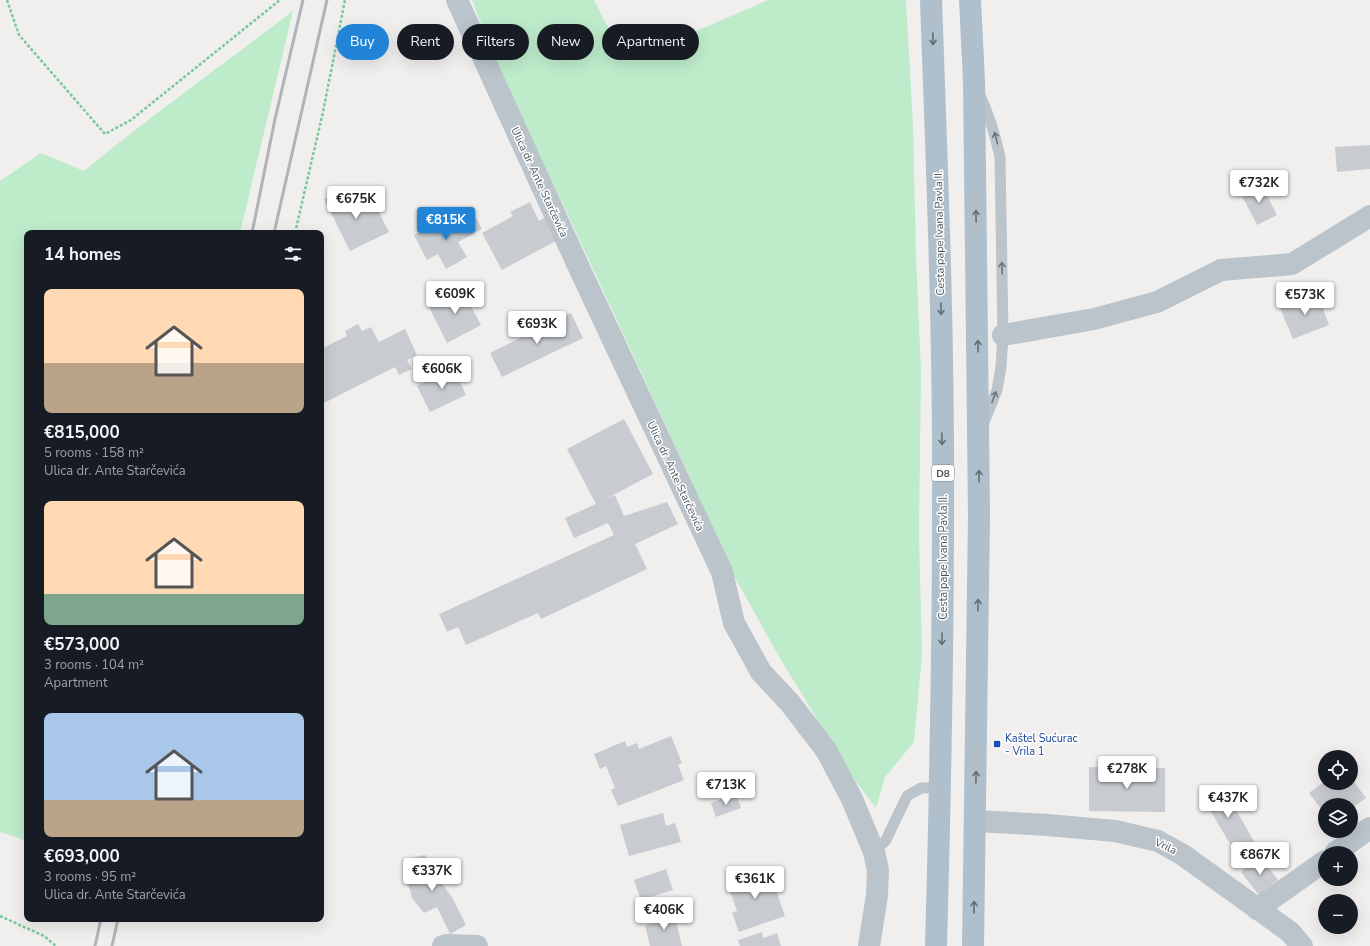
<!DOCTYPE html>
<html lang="en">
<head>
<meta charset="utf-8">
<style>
	body { margin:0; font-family:"Nunito Sans",sans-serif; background:#20242c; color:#f1f3f6; height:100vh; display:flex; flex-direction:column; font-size:15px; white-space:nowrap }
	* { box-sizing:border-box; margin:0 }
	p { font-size:13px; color:#9ea1a6 }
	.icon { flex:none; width:22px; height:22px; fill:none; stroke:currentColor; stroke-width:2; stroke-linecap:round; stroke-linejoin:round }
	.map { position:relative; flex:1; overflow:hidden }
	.panel { position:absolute; left:24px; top:230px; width:300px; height:692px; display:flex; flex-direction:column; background:#171b24; border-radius:8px; box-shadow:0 4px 16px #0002 }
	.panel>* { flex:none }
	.banner { position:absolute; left:336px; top:24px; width:380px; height:36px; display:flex; gap:8px }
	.controls { position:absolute; left:1318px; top:750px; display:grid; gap:8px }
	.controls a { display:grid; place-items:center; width:40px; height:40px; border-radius:50%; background:#171b24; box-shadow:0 4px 16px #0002; font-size:20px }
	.price { position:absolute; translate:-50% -34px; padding:0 9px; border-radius:4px; background:#fff; color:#222; font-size:13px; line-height:26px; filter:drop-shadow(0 1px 2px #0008) }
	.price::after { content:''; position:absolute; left:50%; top:24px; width:12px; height:9px; margin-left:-6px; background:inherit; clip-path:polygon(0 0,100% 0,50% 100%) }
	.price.on { background:#2184d7; color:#fff }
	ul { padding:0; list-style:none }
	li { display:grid; align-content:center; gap:8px; height:212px; padding:0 20px }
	li span { display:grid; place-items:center; height:124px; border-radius:8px; color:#555 }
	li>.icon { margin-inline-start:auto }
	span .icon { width:72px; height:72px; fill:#fffc; stroke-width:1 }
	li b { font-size:17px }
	h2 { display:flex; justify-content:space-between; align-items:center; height:48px; padding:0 20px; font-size:17px }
	.pill { padding:0 14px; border-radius:18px; background:#171b24; box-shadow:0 4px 16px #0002; font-size:14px; line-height:36px }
	.pill.on { background:#2184d7; color:#fff }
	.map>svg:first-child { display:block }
</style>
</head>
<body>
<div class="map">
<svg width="1370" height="946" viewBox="0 0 1370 946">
	<rect width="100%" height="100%" fill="#f1eeee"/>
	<g fill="#beeccb">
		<polygon points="472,0 594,0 625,61 685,36 768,0 906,0 913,125 916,256 921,371 919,535 922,655 914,742 885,777 876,808 851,775 781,660 729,567 697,493 568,215 507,90"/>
		<path d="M293 11 240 233H27V842L19 838 0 832V181L41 153 84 171C152 115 224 64 293 11Z"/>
	</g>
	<g fill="#c8ccd0">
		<polygon points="1370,145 1370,169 1337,172 1335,147"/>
		<polygon points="1261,184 1277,215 1257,225 1241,194"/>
		<polygon points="340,192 344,200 354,195 360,205 372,199 389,232 350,251 324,199"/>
		<polygon points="530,202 539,221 551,214 563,237 502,270 482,233 513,216 510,212"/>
		<polygon points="476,218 482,229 458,242 467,257 446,269 438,254 427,260 414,235 433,224 437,231 459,220 462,226"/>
		<polygon points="456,285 460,292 463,291 481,325 447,343 429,307 446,298 443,292"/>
		<polygon points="1317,293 1329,325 1293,339 1280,308"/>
		<polygon points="571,313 583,338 502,377 490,353"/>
		<polygon points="358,324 362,331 371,327 379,342 405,329 417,355 407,360 412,369 399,375 395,367 322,404 321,349 347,336 345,331"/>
		<polygon points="454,368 466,395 430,412 417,386"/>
		<polygon points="624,419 653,474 602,501 615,495 624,516 667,502 678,524 635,544 647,569 541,619 538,613 466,645 458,627 447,632 439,614 614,535 608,523 574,538 565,518 596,504 567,449"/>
		<polygon points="671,736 682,763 678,765 684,780 618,806 611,790 615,788 606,766 600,769 594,754 625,741 627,747 637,743 639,749"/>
		<polygon points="1089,767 1165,768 1165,812 1089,811"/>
		<polygon points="1351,778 1366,798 1351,809 1351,805 1325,805 1325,814 1309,793 1325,781 1325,783 1351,783"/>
		<polygon points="1221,784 1255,843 1236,854 1201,795"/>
		<polygon points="736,794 741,808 716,817 711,803"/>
		<polygon points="663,813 666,826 675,823 681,842 629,856 620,825"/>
		<polygon points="425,855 438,878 453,899 466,925 450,934 437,907 424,913 412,898 402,860"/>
		<polygon points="1260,857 1278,880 1259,895 1241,872"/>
		<polygon points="768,867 785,916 739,932 732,913 737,911 727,882"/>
		<polygon points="666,869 673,890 641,900 634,880"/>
		<polygon points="673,910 682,946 650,946 645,925 660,922 658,913"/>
		<polygon points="762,932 763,938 777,933 781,946 740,946 738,940"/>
	</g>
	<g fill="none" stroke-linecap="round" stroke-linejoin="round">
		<g stroke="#78c998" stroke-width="2.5" stroke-dasharray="3 2" stroke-linecap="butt">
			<polyline points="7,0 19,35 105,134 131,120 280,0"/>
			<polyline points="295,233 323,112 345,0"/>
			<polyline points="0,916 44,936 56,946"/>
		</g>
		<g stroke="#bac4ca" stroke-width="11">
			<path d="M979 93C989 114 995 134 1000 157L1003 335 1001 367 997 390 983 425"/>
			<polyline points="874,852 886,840 907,796 921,788 940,787"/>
		</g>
		<g stroke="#bac4ca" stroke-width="22">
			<polyline points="457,0 581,272 722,572 734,623 761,672 790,703 826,750 852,799 874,852 878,870 877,895 869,946"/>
			<polyline points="1003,335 1094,319 1157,302 1221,270 1292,264 1370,216"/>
			<polyline points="976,821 1048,825 1115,831 1158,841 1183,855 1290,932 1302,946"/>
			<polyline points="1335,853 1370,828"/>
			<polyline points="1257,909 1325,861"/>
			<polyline points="443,946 447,945 477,946"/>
		</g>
		<g stroke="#afc0cc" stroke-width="22">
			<path d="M931 0C937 169 944 339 943 509 943 654 940 800 936 946"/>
			<polyline points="970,0 974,81 979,515 973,946"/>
		</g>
		<g stroke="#b0b4b8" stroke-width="3">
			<polyline points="252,233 275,119 303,0"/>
			<polyline points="274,233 327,0"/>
			<polyline points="95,946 101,919"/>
			<polyline points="112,946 118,919"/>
		</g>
	</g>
	<defs><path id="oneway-shaft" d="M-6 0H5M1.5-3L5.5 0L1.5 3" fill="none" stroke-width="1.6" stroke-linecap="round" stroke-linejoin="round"/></defs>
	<g stroke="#616e76">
		<use href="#oneway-shaft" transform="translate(933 39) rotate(88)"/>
		<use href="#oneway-shaft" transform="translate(976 216) rotate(-91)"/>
		<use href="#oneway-shaft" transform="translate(941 309) rotate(89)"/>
		<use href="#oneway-shaft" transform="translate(978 346) rotate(-91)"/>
		<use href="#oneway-shaft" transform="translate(942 439) rotate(89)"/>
		<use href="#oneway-shaft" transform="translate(979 476) rotate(-90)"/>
		<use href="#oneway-shaft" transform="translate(978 605) rotate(-89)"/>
		<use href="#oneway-shaft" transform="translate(942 639) rotate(91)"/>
		<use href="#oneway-shaft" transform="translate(976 777) rotate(-89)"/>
		<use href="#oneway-shaft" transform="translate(974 907) rotate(-89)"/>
	</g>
	<g stroke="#6a757c">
		<use href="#oneway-shaft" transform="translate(996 138) rotate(-105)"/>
		<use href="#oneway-shaft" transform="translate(1002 268) rotate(-91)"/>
		<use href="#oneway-shaft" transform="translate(994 397) rotate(-70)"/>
	</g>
	<rect fill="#1a4fb4" stroke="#fff" stroke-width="1.5" x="993" y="740" width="8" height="8" rx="2"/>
	<g text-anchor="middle" stroke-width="3" stroke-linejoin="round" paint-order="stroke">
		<rect fill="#fff" stroke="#7e878c" stroke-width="1" x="932" y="465" width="22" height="16" rx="3"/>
		<g font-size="10" font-weight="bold" fill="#47535a">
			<text x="943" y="477">D8</text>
		</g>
		<g font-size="11" fill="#47535a" stroke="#fff">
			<text transform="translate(540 182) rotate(65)" y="4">Ulica dr. Ante Starčevića</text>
			<text transform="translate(939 233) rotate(-91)" y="4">Cesta pape Ivana Pavla II.</text>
			<text transform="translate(676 476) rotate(65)" y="4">Ulica dr. Ante Starčevića</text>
			<text transform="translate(943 557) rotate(-90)" y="4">Cesta pape Ivana Pavla II.</text>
			<text transform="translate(1166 846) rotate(26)" y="4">Vrila</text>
		</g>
		<g font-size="11" fill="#164399" stroke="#fff" text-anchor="start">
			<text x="1005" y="742">Kaštel Sućurac<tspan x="1005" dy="13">- Vrila 1</tspan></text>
		</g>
	</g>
</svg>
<div class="controls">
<a><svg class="icon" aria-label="locate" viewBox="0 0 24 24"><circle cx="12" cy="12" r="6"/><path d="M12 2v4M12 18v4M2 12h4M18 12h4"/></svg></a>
<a><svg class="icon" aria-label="layers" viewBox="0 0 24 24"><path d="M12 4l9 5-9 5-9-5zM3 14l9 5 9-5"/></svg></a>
<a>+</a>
<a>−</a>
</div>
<b class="price" style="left:1259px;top:204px">€732K</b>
<b class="price" style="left:356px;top:220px">€675K</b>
<b class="price on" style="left:446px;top:241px">€815K</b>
<b class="price" style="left:455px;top:315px">€609K</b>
<b class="price" style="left:1305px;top:316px">€573K</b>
<b class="price" style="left:537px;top:345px">€693K</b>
<b class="price" style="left:442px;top:390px">€606K</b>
<b class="price" style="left:1127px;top:790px">€278K</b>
<b class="price" style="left:726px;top:806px">€713K</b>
<b class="price" style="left:1228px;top:819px">€437K</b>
<b class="price" style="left:1260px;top:876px">€867K</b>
<b class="price" style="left:432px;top:892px">€337K</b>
<b class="price" style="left:755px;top:900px">€361K</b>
<b class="price" style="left:664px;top:931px">€406K</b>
<div class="banner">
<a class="pill on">Buy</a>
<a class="pill">Rent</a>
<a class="pill">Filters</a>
<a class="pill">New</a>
<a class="pill">Apartment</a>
</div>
<section class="panel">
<h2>14 homes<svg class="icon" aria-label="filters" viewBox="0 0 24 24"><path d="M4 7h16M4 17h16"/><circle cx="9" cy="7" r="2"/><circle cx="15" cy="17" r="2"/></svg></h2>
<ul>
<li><span style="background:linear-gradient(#ffd9b3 60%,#b9a48a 0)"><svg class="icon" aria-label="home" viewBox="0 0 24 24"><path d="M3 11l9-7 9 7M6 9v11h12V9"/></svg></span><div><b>€815,000</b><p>5 rooms · 158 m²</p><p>Ulica dr. Ante Starčevića</p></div></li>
<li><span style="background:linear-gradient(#ffd9b3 75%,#7fa58c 0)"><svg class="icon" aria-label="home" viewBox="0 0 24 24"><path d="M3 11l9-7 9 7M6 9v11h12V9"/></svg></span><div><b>€573,000</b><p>3 rooms · 104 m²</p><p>Apartment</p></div></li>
<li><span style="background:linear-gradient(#a9c7e8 70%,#b9a48a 0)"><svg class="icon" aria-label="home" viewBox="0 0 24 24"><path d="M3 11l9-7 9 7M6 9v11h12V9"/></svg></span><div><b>€693,000</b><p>3 rooms · 95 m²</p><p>Ulica dr. Ante Starčevića</p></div></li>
</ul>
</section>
</div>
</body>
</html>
